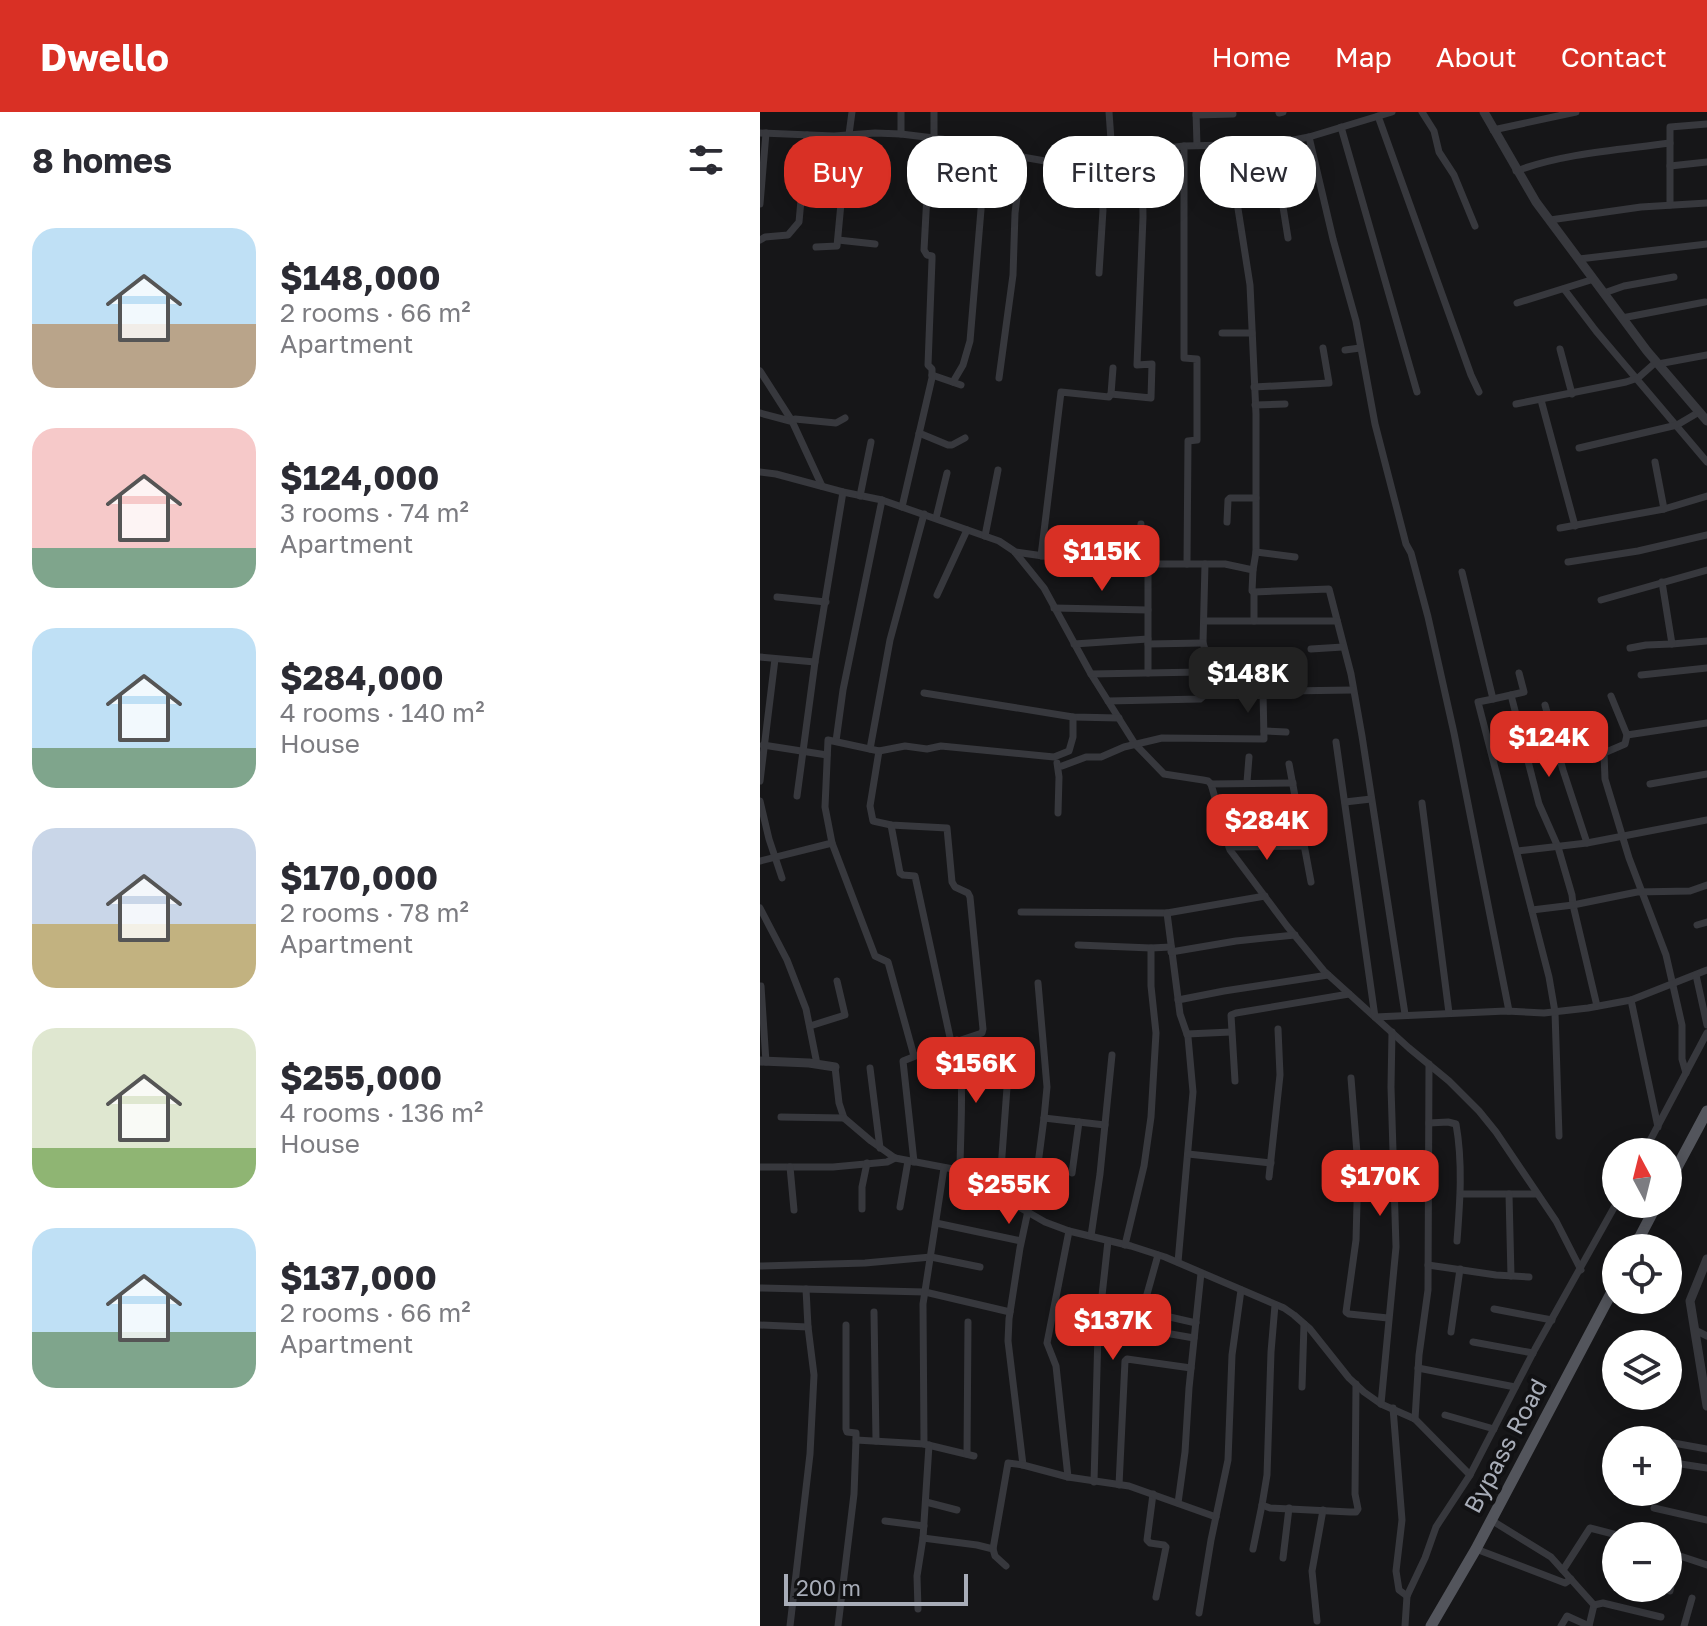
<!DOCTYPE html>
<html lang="en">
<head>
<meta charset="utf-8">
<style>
	body { margin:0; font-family:"Golos Text",sans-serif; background:#f7f7f7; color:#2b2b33; height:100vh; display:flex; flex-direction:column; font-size:30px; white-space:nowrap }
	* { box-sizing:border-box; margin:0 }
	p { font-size:26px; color:#7c7c81 }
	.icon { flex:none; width:44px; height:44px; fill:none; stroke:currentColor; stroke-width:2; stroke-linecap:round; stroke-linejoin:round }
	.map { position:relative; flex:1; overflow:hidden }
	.side { display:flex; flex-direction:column; background:#fff; width:760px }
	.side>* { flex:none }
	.top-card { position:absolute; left:24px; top:24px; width:760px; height:72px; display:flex; gap:16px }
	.needle { width:52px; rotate:353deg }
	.tools { position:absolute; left:842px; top:1026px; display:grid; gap:16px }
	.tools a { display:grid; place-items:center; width:80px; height:80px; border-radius:50%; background:#fff; box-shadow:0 4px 20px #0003; font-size:40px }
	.scale { position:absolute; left:24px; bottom:20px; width:184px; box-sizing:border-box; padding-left:8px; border:4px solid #a8adb8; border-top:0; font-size:22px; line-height:28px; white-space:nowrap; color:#a8adb8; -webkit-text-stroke:6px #111113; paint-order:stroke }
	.price { position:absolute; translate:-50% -68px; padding:0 18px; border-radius:16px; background:#d93025; color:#fff; font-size:26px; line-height:52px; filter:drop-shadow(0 2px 4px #0008) }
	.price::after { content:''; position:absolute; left:50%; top:48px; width:24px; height:18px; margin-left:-12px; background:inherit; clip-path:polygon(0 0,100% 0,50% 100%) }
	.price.on { background:#222; color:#fff }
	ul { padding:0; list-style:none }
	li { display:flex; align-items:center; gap:24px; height:200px; padding:0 32px }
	li span { display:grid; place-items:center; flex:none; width:224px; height:160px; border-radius:24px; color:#555 }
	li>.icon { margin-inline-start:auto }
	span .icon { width:96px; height:96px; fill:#fffc; stroke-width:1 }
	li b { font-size:34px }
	h2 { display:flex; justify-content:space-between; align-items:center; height:96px; padding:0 32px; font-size:34px }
	.tag { padding:0 28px; border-radius:32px; background:#fff; box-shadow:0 4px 20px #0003; font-size:28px; line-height:72px }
	.tag.on { background:#d93025; color:#fff }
	header { display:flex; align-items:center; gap:48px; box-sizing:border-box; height:112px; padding:0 40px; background:#d93025; color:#fff }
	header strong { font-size:38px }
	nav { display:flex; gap:44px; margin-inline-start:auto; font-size:28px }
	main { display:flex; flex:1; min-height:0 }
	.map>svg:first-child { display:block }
</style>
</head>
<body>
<header>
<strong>Dwello</strong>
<nav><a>Home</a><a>Map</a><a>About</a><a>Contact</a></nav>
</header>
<main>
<section class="side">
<h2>8 homes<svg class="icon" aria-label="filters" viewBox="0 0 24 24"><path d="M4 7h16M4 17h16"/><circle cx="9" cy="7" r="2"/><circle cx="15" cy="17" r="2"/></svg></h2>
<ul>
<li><span style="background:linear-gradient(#bfe0f5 60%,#b9a48a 0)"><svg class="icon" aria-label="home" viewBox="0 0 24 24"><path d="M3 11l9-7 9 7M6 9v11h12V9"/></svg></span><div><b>$148,000</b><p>2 rooms · 66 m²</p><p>Apartment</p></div></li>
<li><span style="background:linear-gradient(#f6c9c9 75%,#7fa58c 0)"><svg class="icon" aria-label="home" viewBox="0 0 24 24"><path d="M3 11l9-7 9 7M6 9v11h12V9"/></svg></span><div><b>$124,000</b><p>3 rooms · 74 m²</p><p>Apartment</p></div></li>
<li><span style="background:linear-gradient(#bfe0f5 75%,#7fa58c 0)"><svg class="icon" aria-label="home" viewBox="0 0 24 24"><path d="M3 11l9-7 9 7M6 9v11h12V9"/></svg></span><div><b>$284,000</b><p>4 rooms · 140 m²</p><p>House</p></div></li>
<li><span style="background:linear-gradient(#c9d6e8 60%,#c2b280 0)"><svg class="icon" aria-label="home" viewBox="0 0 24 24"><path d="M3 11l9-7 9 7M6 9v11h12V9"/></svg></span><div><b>$170,000</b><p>2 rooms · 78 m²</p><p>Apartment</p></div></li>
<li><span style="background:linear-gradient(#dfe7d0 75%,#8fb573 0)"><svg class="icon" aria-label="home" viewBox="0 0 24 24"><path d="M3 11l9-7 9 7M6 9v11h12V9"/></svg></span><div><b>$255,000</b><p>4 rooms · 136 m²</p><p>House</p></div></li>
<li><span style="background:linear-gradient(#bfe0f5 65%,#7fa58c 0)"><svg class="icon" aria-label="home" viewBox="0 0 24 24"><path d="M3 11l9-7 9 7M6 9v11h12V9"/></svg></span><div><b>$137,000</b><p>2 rooms · 66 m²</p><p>Apartment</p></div></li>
</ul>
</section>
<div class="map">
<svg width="947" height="1514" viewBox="0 0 947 1514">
	<rect width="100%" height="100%" fill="#161618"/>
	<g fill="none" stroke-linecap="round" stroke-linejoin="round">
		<g stroke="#37383d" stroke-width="7">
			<polyline points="141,0 141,22"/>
			<polyline points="349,0 352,42"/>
			<polyline points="436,0 437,33"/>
			<polyline points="662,0 674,19 679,40 694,63 715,114"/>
			<polyline points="519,1 523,0"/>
			<polyline points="436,3 473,2"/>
			<polyline points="618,4 711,263 719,280"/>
			<polyline points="581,15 657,280"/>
			<polyline points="733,18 816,0"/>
			<polyline points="0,21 74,24 115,21 141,22 182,27 245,42 285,49 332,45 424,34 513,32 549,25 632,0"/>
			<polyline points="549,25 573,127 596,209 615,312 646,432 651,441 668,505 694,621 749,899"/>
			<polyline points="174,26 174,0"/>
			<polyline points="513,32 528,126"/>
			<polyline points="468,33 490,173 496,302 496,440 493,458"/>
			<polyline points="424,34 424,246 437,247 437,328 428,329 427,452"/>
			<polyline points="910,54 947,50"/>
			<path d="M756 59C805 41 859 38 910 31"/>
			<polyline points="0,92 6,21"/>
			<polyline points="910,93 910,15 947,12"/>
			<polyline points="790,108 881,95 947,91"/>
			<polyline points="0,128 5,125 28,123 39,110 47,23"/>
			<polyline points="78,128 115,132"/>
			<polyline points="56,135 77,134 84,59 92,0"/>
			<polyline points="819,147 947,132"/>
			<polyline points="339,161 343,98 339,44"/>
			<polyline points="804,177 836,219 947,350"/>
			<polyline points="844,181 864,174 914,165"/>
			<polyline points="757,191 834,167"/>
			<polyline points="862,206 945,190"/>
			<polyline points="462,221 492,221"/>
			<polyline points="800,237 812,282"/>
			<polyline points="585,238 600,236"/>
			<polyline points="898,252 947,243"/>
			<polyline points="353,256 351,282 391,286 392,252 377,253 383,105 382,38"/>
			<polyline points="0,259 32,309 62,374"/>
			<polyline points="172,263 201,273"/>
			<polyline points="239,266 253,163 255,101 262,45"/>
			<polyline points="193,270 203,253 210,229 226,38"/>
			<polyline points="494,275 569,271 563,236"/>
			<polyline points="781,288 815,414"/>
			<polyline points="756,292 866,270 878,266 896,250"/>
			<polyline points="495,293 525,292"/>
			<polyline points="0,301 30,309 35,307 76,311 85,306"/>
			<polyline points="159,321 188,333 192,333 205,326"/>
			<polyline points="819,336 917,313 939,300"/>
			<polyline points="895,350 904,397"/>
			<polyline points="0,360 16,362 83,380 122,388 239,429 254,439 284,476 331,562 375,632 404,662 443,668 448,669 451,672 470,738 527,814 564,859 649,936 689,969 719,999 736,1020 796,1109 821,1158"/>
			<polyline points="100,384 111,330"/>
			<polyline points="142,395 172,266 172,257 168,253 172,148 172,144 167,143 164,138 170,26"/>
			<polyline points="176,406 187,361"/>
			<polyline points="467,410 468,388 470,386 496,386"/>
			<polyline points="800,416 904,397 947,384"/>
			<polyline points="225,424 238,358"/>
			<polyline points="255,440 340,452 465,452 493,458 492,479 494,480 569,477 591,562 602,624 645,902"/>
			<polyline points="496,440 535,445"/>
			<polyline points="281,444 301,280 349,285 351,282"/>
			<polyline points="808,450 878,439 947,423"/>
			<polyline points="379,452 381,412"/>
			<polyline points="445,452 443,531 446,540 495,541"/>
			<polyline points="702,460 733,587 718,590 789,865 795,900 799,1024"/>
			<polyline points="902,470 912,532 947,529"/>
			<polyline points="177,483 207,418"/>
			<polyline points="17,485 66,490"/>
			<polyline points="841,488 947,458"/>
			<polyline points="294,496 388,498"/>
			<polyline points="444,509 577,509"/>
			<polyline points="494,509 494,480"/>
			<polyline points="314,532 388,527"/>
			<polyline points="388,532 443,531"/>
			<polyline points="870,536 886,533 912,532"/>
			<polyline points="551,537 583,535"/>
			<polyline points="0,545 55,550"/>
			<polyline points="388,561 388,452"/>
			<polyline points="331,562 441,560"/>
			<polyline points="881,563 947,556"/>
			<polyline points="164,581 313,605 359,606"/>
			<polyline points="751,583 764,580 759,561"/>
			<polyline points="851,584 867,623 947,611"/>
			<polyline points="733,587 751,583 779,692 798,735 812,783 813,793 837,894"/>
			<polyline points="348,589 440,587 448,580 452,580 593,578"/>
			<polyline points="785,593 803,658 827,731"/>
			<polyline points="758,613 785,607"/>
			<polyline points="504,619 526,620"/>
			<polyline points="867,623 865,632 844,641 845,667 869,746 906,843 922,913 922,947 926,961"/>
			<polyline points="76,629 83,578 122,388"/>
			<polyline points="576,630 615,905 746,899 784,901 828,896 871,888 947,858"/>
			<polyline points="3,633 67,643"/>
			<polyline points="110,637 130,528 164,402"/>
			<polyline points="119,639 110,694 113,709 131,713 187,716 192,770 195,775 208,781 210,785 223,917 222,921 168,939 143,949 154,1050"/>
			<polyline points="297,651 299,665 298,701"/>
			<polyline points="529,652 551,770"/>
			<polyline points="302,654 326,645 341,645 364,635 402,626 504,627 503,580"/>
			<polyline points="0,669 15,547"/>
			<polyline points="487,670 489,645"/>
			<polyline points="451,672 533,671"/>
			<polyline points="890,672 947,662"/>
			<polyline points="37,684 55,550 83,380"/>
			<polyline points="0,689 9,727 22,766"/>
			<polyline points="585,690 611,687"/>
			<polyline points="662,691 689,901"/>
			<polyline points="131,713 140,761 143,763 155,764 191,930"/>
			<polyline points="72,731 115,844 128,850 154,944"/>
			<polyline points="469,735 544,734"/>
			<polyline points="757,739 827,731 947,708"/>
			<polyline points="0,749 72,731 65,695 68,628 119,639 145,634 167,637 181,634 294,645 309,639 313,625 313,605"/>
			<polyline points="0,796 27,848 46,897 57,952"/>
			<polyline points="772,798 813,793 877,780 930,779 947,773"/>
			<polyline points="261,800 407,801 505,784"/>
			<polyline points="407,801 420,902 428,925 433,980 418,1150"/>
			<polyline points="937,813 947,810"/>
			<polyline points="318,833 391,836 411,835"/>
			<polyline points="411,840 476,829 535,823"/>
			<polyline points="936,863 947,913"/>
			<polyline points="1,874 6,950"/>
			<polyline points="418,888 464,879 568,863"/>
			<polyline points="871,888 898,1015"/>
			<polyline points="50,914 85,903 77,869"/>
			<polyline points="427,922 471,920"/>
			<path d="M197 928C205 968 200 1020 200 1061"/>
			<polyline points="75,955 79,991 84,1006 111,1029 135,1046 193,1057 285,1110 309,1119 371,1134 405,1145 524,1196 534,1203 550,1217 589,1266 604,1280 621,1292 655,1307 710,1363"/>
			<polyline points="110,956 120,1036"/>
			<polyline points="173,961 200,960"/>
			<polyline points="591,966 598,1054 596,1128 586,1200 589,1202 628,1206"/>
			<polyline points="475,969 471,903 476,901 589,882"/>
			<polyline points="21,1005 84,1006"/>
			<polyline points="284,1006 345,1013"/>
			<path d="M669 1011 688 1010 696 1012C703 1051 700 1090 697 1129"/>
			<polyline points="884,1040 947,921"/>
			<polyline points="428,1042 511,1051"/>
			<polyline points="0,1055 73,1055 127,1050 135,1046"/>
			<polyline points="30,1055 34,1098"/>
			<polyline points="312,1061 319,1010"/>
			<polyline points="509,1065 520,963 518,917"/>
			<polyline points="701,1082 777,1082"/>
			<polyline points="749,1082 751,1164"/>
			<polyline points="239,1084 248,962"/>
			<polyline points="140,1095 148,1049"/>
			<polyline points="102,1097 102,1075 107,1051"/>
			<polyline points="176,1111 261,1129"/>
			<polyline points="331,1124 340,1062 352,943"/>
			<polyline points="365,1133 384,1054 391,1005 396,921 391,874 391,836"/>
			<polyline points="398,1143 382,1200 381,1215 382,1217 434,1226"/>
			<polyline points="668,1153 736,1163 769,1165"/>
			<polyline points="0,1154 105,1151 171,1145 220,1155"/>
			<polyline points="0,1176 165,1180 250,1200"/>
			<polyline points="515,1193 511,1240 507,1363 502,1393 510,1396 590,1400 596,1400 598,1397 595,1382 596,1272"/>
			<polyline points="734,1197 792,1208"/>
			<polyline points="114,1200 116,1329"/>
			<polyline points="401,1203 436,1211"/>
			<polyline points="0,1213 48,1215"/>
			<polyline points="935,1218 947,1224"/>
			<polyline points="691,1220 700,1157"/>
			<polyline points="713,1230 773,1241"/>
			<polyline points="658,1256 755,1275"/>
			<polyline points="542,1275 544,1212"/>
			<polyline points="621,1292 636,1135 631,975 632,920"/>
			<polyline points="633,1296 642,1408 636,1459 639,1478 647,1484"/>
			<polyline points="685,1303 734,1317"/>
			<polyline points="655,1307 659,1243 668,1178 669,952"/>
			<polyline points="871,1320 900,1328"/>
			<polyline points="96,1328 164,1332 214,1344"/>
			<polyline points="908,1330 947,1337"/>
			<polyline points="164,1332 163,1192 184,1056"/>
			<polyline points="207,1342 208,1210"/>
			<polyline points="908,1350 947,1356"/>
			<polyline points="263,1353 248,1229 249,1207 260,1136 278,1052 284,1006 287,975 278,871"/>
			<polyline points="308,1365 296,1254 287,1231 309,1119"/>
			<polyline points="334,1370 338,1220 348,1129"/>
			<polyline points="359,1373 365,1249 367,1247 431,1256"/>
			<polyline points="393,1382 387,1428 390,1431 404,1433 406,1435 396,1485"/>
			<polyline points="166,1390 197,1398"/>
			<polyline points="418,1391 425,1340 429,1276 441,1161"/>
			<polyline points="894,1396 947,1408"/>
			<polyline points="731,1408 791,1445 834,1493 829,1514"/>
			<polyline points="125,1409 164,1414"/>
			<polyline points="163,1426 217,1433 233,1437"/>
			<polyline points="493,1437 502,1393"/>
			<polyline points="716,1437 805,1471 811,1467"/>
			<polyline points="908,1440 947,1453"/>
			<polyline points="523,1446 529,1396"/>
			<polyline points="246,1454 235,1444 233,1437 248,1351 263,1353 308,1365 369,1374 456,1405"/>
			<polyline points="803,1458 830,1416 861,1424"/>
			<polyline points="910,1479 916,1443"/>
			<polyline points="834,1493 843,1491 901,1505"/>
			<polyline points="158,1497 157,1464 163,1426 169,1333"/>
			<polyline points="439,1501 451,1428 468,1348 472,1243 481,1178"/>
			<polyline points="557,1509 552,1459 563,1398"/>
			<polyline points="30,1514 50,1342 54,1263 48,1215 46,1177"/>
			<polyline points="78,1514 94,1382 96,1328 96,1321 87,1320 86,1317 86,1213"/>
			<polyline points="645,1514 647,1484 665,1446 676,1415 710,1363 775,1237 856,1092"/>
			<polyline points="801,1514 807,1504 829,1514"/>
			<polyline points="924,1514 932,1486"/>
		</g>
		<g stroke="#37383d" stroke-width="9">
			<polyline points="724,0 776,90 887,239 947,309"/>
			<polyline points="0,949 49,951 75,955"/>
			<polyline points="947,1147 930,1189 947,1294"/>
		</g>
		<g stroke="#53555c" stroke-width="11">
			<polyline points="908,1072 947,999"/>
			<polyline points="874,1136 897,1092"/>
			<polyline points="671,1514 716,1437 856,1172"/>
		</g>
	</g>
	<g text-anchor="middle" stroke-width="8" stroke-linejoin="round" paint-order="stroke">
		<g font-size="24" fill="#a8adb8" stroke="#111113">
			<text transform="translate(746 1334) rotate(-62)" y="8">Bypass Road</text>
		</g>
	</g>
</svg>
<div class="tools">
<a><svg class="needle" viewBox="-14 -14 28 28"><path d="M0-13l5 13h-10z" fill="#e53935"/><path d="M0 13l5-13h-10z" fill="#7c7c81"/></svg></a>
<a><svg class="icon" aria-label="locate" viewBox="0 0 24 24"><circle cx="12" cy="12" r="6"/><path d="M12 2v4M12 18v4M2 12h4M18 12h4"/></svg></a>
<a><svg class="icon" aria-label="layers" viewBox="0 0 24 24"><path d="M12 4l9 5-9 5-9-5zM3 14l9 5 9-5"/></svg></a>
<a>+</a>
<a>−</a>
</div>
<div class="scale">200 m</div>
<b class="price" style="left:342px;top:481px">$115K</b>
<b class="price on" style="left:488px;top:603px">$148K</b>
<b class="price" style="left:789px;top:667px">$124K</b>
<b class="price" style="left:507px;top:750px">$284K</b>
<b class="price" style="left:216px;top:993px">$156K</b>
<b class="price" style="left:620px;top:1106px">$170K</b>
<b class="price" style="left:249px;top:1114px">$255K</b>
<b class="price" style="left:353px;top:1250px">$137K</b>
<div class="top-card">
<a class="tag on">Buy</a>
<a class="tag">Rent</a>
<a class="tag">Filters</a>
<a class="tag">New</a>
</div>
</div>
</main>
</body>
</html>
